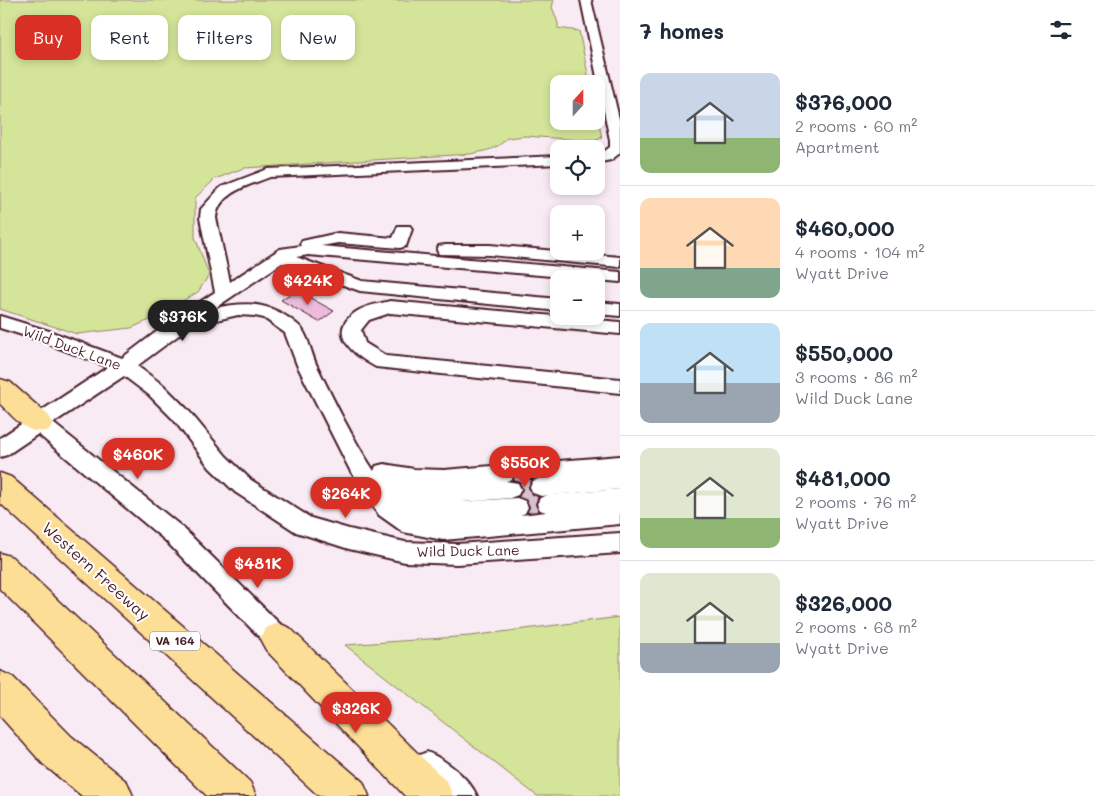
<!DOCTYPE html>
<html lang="en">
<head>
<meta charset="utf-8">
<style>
	body { margin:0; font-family:Mali,sans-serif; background:#f6f6f7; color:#1f2937; height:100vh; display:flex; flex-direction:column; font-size:19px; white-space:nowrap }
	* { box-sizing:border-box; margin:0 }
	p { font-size:16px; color:#747a83 }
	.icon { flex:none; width:28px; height:28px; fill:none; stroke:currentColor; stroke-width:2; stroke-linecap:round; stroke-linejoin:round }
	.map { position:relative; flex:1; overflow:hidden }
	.sheet { display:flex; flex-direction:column; background:#fff; width:475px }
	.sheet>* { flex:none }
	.top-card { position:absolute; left:15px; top:15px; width:475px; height:45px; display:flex; gap:10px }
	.needle { width:32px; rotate:21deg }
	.tools { position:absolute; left:550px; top:75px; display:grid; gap:10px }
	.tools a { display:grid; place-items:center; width:55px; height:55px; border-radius:10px; background:#fff; box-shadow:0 2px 8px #0003; font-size:25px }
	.price { position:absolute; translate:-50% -42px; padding:0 11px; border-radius:18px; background:#d93025; color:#fff; font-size:16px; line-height:32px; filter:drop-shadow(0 1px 2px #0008) }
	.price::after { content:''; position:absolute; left:50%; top:30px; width:15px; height:11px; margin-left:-8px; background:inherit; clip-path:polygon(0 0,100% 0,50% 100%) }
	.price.selected { background:#222; color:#fff }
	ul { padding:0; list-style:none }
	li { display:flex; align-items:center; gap:15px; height:125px; padding:0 20px }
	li+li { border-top:1px solid #e0e1e3 }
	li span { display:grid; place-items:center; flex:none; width:140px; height:100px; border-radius:10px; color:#555 }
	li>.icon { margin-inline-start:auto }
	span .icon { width:60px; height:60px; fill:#fffc; stroke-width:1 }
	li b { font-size:21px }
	h2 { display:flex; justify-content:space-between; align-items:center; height:60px; padding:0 20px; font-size:21px }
	.tag { padding:0 18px; border-radius:10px; background:#fff; box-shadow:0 2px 8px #0003; font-size:18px; line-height:45px }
	.tag.selected { background:#d93025; color:#fff }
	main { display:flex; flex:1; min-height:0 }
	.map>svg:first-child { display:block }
</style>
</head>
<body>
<main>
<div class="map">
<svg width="620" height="796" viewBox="0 0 620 796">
	<rect width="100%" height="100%" fill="#f9ebf4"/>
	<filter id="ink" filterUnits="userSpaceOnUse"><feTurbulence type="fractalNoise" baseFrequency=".02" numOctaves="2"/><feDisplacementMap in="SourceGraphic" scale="10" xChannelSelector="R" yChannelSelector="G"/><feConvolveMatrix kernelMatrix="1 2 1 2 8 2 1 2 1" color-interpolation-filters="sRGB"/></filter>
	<g filter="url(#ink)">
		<g fill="#d4e599" stroke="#8f8262">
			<path d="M0 0H554L552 7 558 23V28L579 31 590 84H559V121H596V111L602 138 593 141 525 136 507 138C497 150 484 151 470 154L244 168 215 179 195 198V237L209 275 198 292 152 319 131 328 77 334 0 309Z"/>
			<polygon points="620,617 620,796 537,796 345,645 470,636"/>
		</g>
		<g fill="#ecbbdc" stroke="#4a1f2b">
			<polygon points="296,290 334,311 319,322 281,300"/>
			<polygon points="525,463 521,472 524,478 532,480 528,488 531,494 538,497 535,505 539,511 527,512 530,506 527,500 519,497 523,488 520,482 513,480 517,472 511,465"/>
		</g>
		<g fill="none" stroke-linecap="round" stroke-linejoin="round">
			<g stroke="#d6c2cc" stroke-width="20" stroke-dasharray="20 10" stroke-linecap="butt">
				<polyline points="504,473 534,471"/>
				<polyline points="510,489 541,487"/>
				<polyline points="517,507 548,504"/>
			</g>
			<g stroke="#4a1f2b" stroke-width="4">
				<g id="minor">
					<polygon points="581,0 591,0 620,123 620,153 611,160 596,163 596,155 601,154 610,147 610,140"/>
					<path d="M559 156V164L270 177C250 185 218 192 216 218L230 282 280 249 301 246 300 244 302 241 338 233 393 238 398 226H410L412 229 406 246 400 248 338 243 321 246 620 272V282L308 255 296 257 362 281 559 299V311L360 291 282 263 215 308C248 301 271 302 298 325 308 333 311 354 317 366 334 401 352 438 374 471L376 466 384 464 414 469 444 470 504 465 512 467 515 473 512 479 506 481 518 483 521 489 518 495 510 498 463 502 517 498 525 501 528 507 525 513 521 515 546 512 540 510 537 504 540 498 548 495 620 489V524L443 540 403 532 379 515 350 470 297 365 285 333 264 318 255 316 238 315 199 324 195 323 137 366 163 385 188 410 226 456 251 480 311 518 349 529 405 542 457 544 620 533V553L457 564 405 562 349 549 296 532 235 492 210 468 174 420 149 395 124 376 53 423 182 527 294 638 298 646 294 654 285 658 276 654 166 541 38 434 7 455 0 457V438L108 367 35 339 0 328V316L49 331 122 358 164 326 215 292 200 218 201 209 221 187 268 169Z"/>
					<polygon points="445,245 490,245 620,257 620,267 490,255 439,254 437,250 439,246"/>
					<path d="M390 301 620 322V334L390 313 369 320 361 330 365 343 386 356 620 379V393L376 367C355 356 325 333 356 312 366 305 379 304 390 301Z"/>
					<polygon points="596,302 620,304 620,316 596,314"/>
					<polygon points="620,456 620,489 541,496 533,493 530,487 533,481 539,479 526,477 523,471 526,465 534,463"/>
					<path d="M427 752C445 759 469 778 477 796H440L417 776 413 766 417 756Z"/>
				</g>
			</g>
			<g stroke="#4a1f2b" stroke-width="3">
				<g id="highway">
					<path d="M0 379 10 382 49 416 53 423 49 430C28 437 15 418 0 404Z"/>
					<polygon points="0,473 11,477 363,782 369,796 319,796 0,503"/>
					<polygon points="0,553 12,557 250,782 256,796 207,796 0,589"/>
					<polygon points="278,623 290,628 447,782 453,796 405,796 266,650 260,639 266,628"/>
					<polygon points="0,671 13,677 71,736 127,782 133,796 82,796 43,764 0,716"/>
				</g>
			</g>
			<use href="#minor" fill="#fff" fill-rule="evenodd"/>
			<use href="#highway" fill="#fdde96" fill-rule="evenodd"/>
		</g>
	</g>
	<g text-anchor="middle" stroke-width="4" stroke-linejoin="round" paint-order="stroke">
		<rect fill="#fff" stroke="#80626b" stroke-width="1" x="150" y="631.5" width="50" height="19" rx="4"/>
		<g font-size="12" font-weight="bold" fill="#4a1f2b">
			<text x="175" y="645">VA 164</text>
		</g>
		<g font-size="14" fill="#4a1f2b" stroke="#fff">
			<text transform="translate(72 348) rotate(20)" y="5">Wild Duck Lane</text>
			<text transform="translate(468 551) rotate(-1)" y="5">Wild Duck Lane</text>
		</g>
		<g font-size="16" fill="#4a1f2b" stroke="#fff">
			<text transform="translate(96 571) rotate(42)" y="6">Western Freeway</text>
		</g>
	</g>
</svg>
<div class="tools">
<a><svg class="needle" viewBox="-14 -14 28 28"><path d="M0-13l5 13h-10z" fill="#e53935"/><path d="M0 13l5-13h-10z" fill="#747a83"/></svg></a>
<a><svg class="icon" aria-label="locate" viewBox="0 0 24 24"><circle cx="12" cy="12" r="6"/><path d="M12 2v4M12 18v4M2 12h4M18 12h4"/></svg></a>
<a>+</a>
<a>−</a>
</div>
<b class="price" style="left:308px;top:306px">$424K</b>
<b class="price selected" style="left:183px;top:342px">$376K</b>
<b class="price" style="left:138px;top:480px">$460K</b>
<b class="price" style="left:525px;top:488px">$550K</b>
<b class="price" style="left:346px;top:519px">$264K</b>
<b class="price" style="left:258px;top:589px">$481K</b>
<b class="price" style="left:356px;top:734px">$326K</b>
<div class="top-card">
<a class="tag selected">Buy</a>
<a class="tag">Rent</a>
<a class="tag">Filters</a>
<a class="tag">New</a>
</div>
</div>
<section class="sheet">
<h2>7 homes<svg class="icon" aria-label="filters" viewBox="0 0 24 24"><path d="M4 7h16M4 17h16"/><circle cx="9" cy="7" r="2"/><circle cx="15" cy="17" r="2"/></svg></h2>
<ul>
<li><span style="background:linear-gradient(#c9d6e8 65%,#8fb573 0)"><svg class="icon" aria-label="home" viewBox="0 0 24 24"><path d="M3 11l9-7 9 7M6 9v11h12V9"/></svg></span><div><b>$376,000</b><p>2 rooms · 60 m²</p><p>Apartment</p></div></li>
<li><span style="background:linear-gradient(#ffd9b3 70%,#7fa58c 0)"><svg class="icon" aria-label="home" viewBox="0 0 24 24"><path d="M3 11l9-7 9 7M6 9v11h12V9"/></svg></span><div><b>$460,000</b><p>4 rooms · 104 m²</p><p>Wyatt Drive</p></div></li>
<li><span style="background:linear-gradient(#bfe0f5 60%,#9aa5b1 0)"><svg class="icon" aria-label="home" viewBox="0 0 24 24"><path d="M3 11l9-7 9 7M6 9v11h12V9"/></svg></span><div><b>$550,000</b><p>3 rooms · 86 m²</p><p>Wild Duck Lane</p></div></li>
<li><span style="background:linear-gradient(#dfe7d0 70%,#8fb573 0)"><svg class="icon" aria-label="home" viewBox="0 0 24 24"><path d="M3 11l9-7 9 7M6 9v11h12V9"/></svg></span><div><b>$481,000</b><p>2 rooms · 76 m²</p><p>Wyatt Drive</p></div></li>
<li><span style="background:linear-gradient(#dfe7d0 70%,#9aa5b1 0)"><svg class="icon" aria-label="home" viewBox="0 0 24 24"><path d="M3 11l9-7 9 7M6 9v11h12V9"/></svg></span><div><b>$326,000</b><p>2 rooms · 68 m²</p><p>Wyatt Drive</p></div></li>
</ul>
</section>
</main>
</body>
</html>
